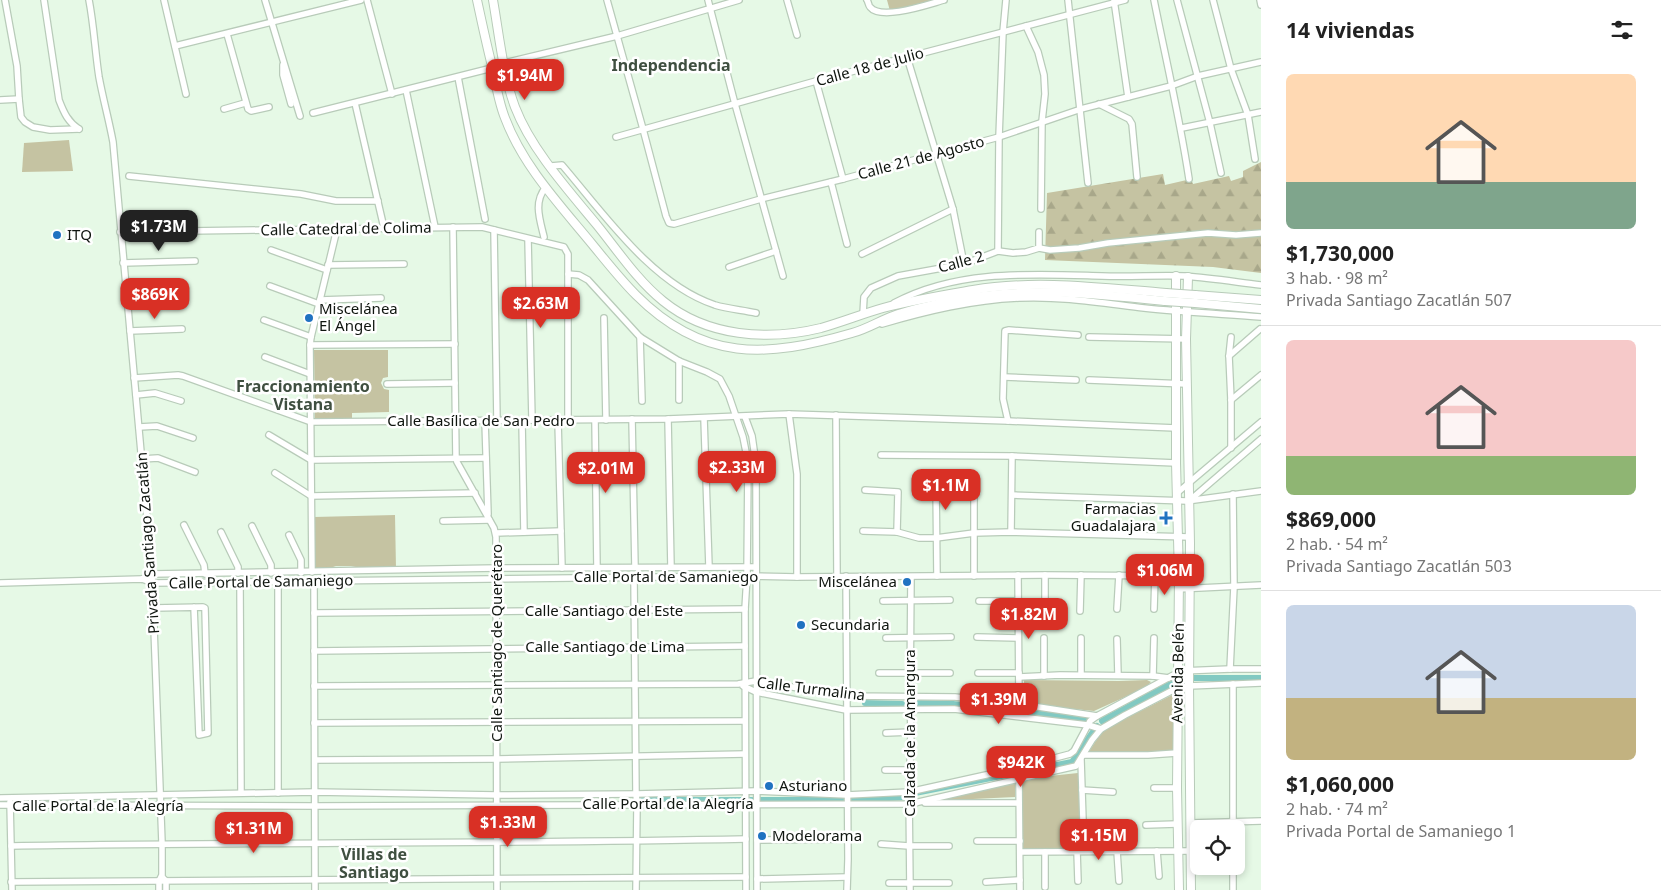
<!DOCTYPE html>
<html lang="es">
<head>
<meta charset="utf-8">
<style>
	body { margin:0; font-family:"Noto Sans",sans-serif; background:#f2f2f2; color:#222; height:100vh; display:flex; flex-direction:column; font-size:19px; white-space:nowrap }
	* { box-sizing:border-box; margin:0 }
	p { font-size:16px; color:#767676 }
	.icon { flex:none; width:28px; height:28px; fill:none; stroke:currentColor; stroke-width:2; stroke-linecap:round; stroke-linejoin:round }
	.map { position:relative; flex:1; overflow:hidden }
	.side { display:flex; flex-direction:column; background:#fff; width:400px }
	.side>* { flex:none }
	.controls { position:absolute; left:1190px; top:820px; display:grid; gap:10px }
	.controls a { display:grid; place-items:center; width:55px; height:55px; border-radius:8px; background:#fff; box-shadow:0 2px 8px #0003; font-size:25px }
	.price { position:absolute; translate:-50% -42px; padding:0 11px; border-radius:10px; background:#d93025; color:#fff; font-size:16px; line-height:32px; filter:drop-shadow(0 1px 2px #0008) }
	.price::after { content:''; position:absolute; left:50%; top:30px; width:15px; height:11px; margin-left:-8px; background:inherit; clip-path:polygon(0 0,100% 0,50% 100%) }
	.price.current { background:#222; color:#fff }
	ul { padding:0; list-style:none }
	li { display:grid; align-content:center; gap:10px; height:265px; padding:0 25px }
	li+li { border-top:1px solid #e0e0e0 }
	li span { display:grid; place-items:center; height:155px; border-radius:8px; color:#555 }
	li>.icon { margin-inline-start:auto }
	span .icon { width:90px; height:90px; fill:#fffc; stroke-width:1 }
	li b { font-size:21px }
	h2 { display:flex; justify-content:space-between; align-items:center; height:60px; padding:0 25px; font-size:21px }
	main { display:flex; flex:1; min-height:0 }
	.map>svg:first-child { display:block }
</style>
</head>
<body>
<main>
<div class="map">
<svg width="1261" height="890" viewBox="0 0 1261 890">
	<defs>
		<pattern id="forest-firs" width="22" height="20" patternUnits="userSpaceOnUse" patternTransform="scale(1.25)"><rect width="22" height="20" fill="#c5c3a2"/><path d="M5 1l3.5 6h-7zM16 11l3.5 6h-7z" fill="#a8a78a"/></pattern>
	</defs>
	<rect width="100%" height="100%" fill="#e6f9e6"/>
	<g fill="#c5c3a2">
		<polygon points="887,0 933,0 890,11"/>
		<polygon points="69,140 73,171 22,172 24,143"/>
		<polygon points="314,350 388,350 388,377 383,378 381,383 384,389 389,390 389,412 352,413 352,419 315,419"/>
		<polygon points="395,515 396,569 366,569 351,566 336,566 327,569 315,569 314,517"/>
		<polygon points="1024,680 1119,681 1147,680 1151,682 1145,688 1094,711 1024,704"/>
		<polygon points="1174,694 1173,751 1088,753 1103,730"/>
		<polygon points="1078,773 1082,852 1022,852 1021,779"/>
		<polygon points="1015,782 1015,797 931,801"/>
	</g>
	<polygon fill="url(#forest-firs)" points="1261,162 1261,273 1213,267 1045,260 1047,193 1163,174 1165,185 1191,179 1193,184 1229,176 1231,181 1243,177 1243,171"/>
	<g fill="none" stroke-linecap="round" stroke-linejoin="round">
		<g stroke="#82c9c2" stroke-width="6">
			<polyline points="1192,678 1261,678"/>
			<polyline points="865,703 902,704"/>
			<polyline points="915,703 953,704 1090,719"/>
			<polyline points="1102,721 1176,681"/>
			<polyline points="915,793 1072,762 1097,726"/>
			<polyline points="642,798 681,800 842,800"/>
			<polyline points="849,800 908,797"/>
		</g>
		<g stroke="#b8cbb9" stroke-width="8">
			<g id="minor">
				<polyline points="5,0 17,66 19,99 21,117 25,122 33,127 50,130 79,129"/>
				<path d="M44 0 59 100C64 113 68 122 79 129"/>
				<path d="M89 0C94 26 95 51 99 77 103 99 109 120 113 142L152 574 162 843V875L159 881V890"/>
				<polyline points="164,0 186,94"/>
				<polyline points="265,0 300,116"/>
				<polyline points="367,0 392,94"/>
				<polyline points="607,0 643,129 666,216 669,223 674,224 761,199 843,179 999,137 1081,109 1171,86 1198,76 1261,62"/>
				<polyline points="708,0 735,104 783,276"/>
				<polyline points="787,0 797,35"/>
				<path d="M867 0C868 1 869 7 870 7 881 21 929 4 944 0"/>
				<polyline points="1068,0 1088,183"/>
				<polyline points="1114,0 1128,97"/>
				<path d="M1154 0C1166 60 1180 119 1189 179"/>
				<polyline points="1177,0 1210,123 1221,173"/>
				<polyline points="1213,0 1231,69 1248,115 1255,159"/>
				<polyline points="1260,0 1261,5"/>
				<polyline points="1026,26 1038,52 1044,75 1045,94 1042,121 1041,209"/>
				<polyline points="227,34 248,109 251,111 269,107"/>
				<polyline points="175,46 361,0"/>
				<polyline points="907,57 953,209 964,264"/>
				<polyline points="504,63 617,36 739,0"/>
				<polyline points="283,65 283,75 291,104"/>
				<polyline points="458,77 485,219"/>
				<polyline points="816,81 843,179"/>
				<polyline points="406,90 435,227"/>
				<polyline points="0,100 19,99"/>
				<polyline points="355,103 384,228"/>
				<polyline points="1099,104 1129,119 1132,124 1137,177"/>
				<polyline points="224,109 245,103"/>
				<polyline points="313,113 492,68"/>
				<polyline points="1182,128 1261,112"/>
				<polyline points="616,137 816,81 1125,0"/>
				<path d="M551 166 562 165C604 214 652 284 715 305 728 309 743 310 756 313"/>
				<polyline points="129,176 301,194 336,201 378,201"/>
				<polyline points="831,182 847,244"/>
				<polyline points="453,227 456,458 457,462 494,528 496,537 497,890"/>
				<polyline points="494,230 497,421"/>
				<polyline points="120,232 482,227 564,247 568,254 568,420"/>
				<path d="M544 237C540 220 533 202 546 187"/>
				<polyline points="528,239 532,420"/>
				<polyline points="1039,248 1050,250 1079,248 1108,243 1208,233 1236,235 1261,233"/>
				<polyline points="271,250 327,270"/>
				<polyline points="998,251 999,137 1003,32 1006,0"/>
				<polyline points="862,254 953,209"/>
				<polyline points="123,263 195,261"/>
				<polyline points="328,265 404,264"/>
				<polyline points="729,267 776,251"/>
				<polyline points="568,274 579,275 588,280 640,337 679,361 707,372 720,379 729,396 743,437 748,462 747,576 745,609 746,890"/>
				<polyline points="270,286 319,304"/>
				<polyline points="127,297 179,296"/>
				<polyline points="320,300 381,298"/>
				<path d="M894 303C957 269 1032 274 1102 276 1130 277 1158 275 1185 276 1211 278 1236 282 1261 285"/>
				<polyline points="863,314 864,297 871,288 898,276 964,264 998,251 1013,253 1026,252 1039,248 1039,232"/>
				<polyline points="604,318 606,420"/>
				<polyline points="264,320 311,337"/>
				<path d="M882 324C927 311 972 300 1019 298 1061 296 1102 303 1144 308 1183 312 1222 314 1261 317"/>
				<polyline points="130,331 182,329"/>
				<polyline points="640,337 642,401"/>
				<polyline points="1089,337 1186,339"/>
				<polyline points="310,345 455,344"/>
				<polyline points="1229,356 1260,329"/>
				<polyline points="265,357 310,374"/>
				<polyline points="1004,377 1076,380"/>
				<polyline points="134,378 178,375 183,376 311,422 668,419 789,414 1008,421 1176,428"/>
				<polyline points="1089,380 1186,384"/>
				<polyline points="387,384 455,383"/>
				<polyline points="136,395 155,393 181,401"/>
				<polyline points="679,400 679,361"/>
				<polyline points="1231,400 1261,375"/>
				<polyline points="789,414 797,474 797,577"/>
				<polyline points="836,415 837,576"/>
				<polyline points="745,417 752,436 756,464 757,890"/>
				<polyline points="704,418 709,567"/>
				<polyline points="632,419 635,567"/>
				<polyline points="668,419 671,567"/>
				<polyline points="595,420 597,568"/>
				<polyline points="485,421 488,514"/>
				<polyline points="522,421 524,532"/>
				<polyline points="558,421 562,568"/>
				<polyline points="1008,421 1003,399 1005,331 1009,330 1078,335"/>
				<polyline points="139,427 157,426 193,438"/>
				<polyline points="269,435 311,460 486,458"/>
				<polyline points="1231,448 1231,400 1229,356 1231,337"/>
				<polyline points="881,455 1012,456 1176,463"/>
				<polyline points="142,459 158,458 195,472"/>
				<polyline points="275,473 311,496 475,493"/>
				<polyline points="959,478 969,477 973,479 974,483 974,576"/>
				<polyline points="865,490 898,492 897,532"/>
				<polyline points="1177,493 1261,422"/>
				<polyline points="1012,495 1187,501 1261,491"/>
				<polyline points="1189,501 1261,439"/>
				<polyline points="443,521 489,520"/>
				<polyline points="184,525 204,565 205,574"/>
				<polyline points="252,526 271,565 271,573"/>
				<polyline points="863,531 897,532 919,538 936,538 974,533 1011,532 1190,537"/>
				<polyline points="221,532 238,567 238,573"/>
				<polyline points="1011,532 1012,456"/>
				<polyline points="496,533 561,531"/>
				<polyline points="289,535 301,560 301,573"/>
				<polyline points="312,572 310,345 311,337 337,229"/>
				<polyline points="1018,575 1019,704"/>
				<polyline points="846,576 848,859 847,890"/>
				<polyline points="937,576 936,484 937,481 940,479 955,478"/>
				<polyline points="634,577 636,794 637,805 636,890"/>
				<polyline points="142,579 152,574 497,568 756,567"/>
				<polyline points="314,581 315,890"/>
				<polyline points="240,582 241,793"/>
				<polyline points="0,583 142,579 153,583 747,576 797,577 1045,575 1190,576"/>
				<polyline points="1178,589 1261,585"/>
				<polyline points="883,601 950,600"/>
				<polyline points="979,601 1018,601"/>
				<polyline points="154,608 203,607 205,608 208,733 199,735 194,607"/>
				<polyline points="1117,609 1119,575"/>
				<polyline points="1154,609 1155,575"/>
				<polyline points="1045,611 1045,575"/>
				<polyline points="1080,611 1081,575"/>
				<polyline points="314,613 745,609"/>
				<polyline points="977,637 1018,638"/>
				<polyline points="886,638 951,637"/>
				<polyline points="1044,638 1044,676"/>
				<polyline points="1117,639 1118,675"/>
				<polyline points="314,651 745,646"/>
				<polyline points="1230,669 1234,587 1233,494"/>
				<polyline points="879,673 950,673"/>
				<polyline points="978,673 1019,673"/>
				<polyline points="1081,675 1081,638"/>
				<polyline points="1153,676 1154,638"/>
				<polyline points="1019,677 1060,675 1153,676 1169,678"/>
				<polyline points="1233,684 1233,829"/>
				<polyline points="314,686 738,684 756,681 846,696 955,697 1019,704 1097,716 1181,671 1230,669 1261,669"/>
				<polyline points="743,686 756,692 846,710 954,709 1088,725 1101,729"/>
				<polyline points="314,723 745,721"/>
				<polyline points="886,733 911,732"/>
				<polyline points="1084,755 1148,755 1177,753"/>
				<polyline points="315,760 497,759 745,754"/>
				<polyline points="1081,760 1084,851"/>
				<polyline points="885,770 911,770"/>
				<polyline points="1019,778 1020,890"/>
				<polyline points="1154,788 1177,788"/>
				<polyline points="1082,790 1113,792"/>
				<polyline points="278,793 278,582"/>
				<polyline points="0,798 314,792 497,795 636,794 756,791 847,795 909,792 1013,769 1070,754 1074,751 1090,721 1097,716"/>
				<polyline points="10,802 12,890"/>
				<polyline points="925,803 1019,803"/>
				<polyline points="0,805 315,806 910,804 1076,766 1092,740 1101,729 1125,715 1177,688 1189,686 1261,683"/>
				<polyline points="1190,823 1261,821"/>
				<polyline points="1146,825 1177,824"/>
				<polyline points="1083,831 1116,831"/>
				<polyline points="757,840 848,839"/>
				<polyline points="977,841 1020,841"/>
				<polyline points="881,844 909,846 949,846"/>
				<path d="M11 846C256 842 501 844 746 839"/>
				<polyline points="1077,851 1078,881"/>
				<polyline points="1117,851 1119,881"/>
				<polyline points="1157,851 1159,876"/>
				<polyline points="1020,852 1191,851"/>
				<polyline points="1045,852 1045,887"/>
				<polyline points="163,878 166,881 166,890"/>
				<polyline points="757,879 847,877"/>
				<polyline points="11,882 746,877"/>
				<polyline points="986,882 1020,880"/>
				<polyline points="889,883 949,883"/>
				<polyline points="910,890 909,792 911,732 910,696 911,577"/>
				<polyline points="1233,890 1233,866"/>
			</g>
		</g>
		<g stroke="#b8cbb9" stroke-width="10">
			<g id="major">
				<path d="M477 0C482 23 487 47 493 70 496 86 499 103 505 118 523 166 560 205 592 244 606 261 620 279 636 295 703 362 766 358 852 333 867 329 879 321 893 316 910 310 928 306 946 302 1022 286 1089 293 1165 301"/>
				<path d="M493 0C499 34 503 75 515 107 531 149 568 190 597 225 618 251 637 280 663 301 707 337 768 341 821 328 842 322 862 314 883 308 913 300 944 295 973 290 1037 279 1102 288 1166 293"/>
				<polyline points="1176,276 1176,463 1179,576 1177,788 1179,890"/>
				<polyline points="1188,277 1186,339 1190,543 1189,684 1191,890"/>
				<polyline points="1195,295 1261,300"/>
				<polyline points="1195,303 1261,309"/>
			</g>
		</g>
		<use href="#minor" stroke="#fff" stroke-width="5.5"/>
		<use href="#major" stroke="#fff" stroke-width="8"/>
		<g stroke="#b8cbb9" stroke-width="10" stroke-linecap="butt">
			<g id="major-bridge">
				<polyline points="1166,293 1195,295"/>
				<polyline points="1165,301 1195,303"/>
			</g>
		</g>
		<use href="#major-bridge" stroke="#fff" stroke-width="8"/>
	</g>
	<g fill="#2072c1" stroke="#fff" stroke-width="2">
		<circle cx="57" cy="235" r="5"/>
		<circle cx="309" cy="318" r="5"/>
		<path d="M1163.5 510.5h5v5h5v5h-5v5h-5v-5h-5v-5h5z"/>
		<circle cx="907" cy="582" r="5"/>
		<circle cx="801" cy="625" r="5"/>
		<circle cx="769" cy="786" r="5"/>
		<circle cx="762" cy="836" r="5"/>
	</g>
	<g text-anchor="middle" stroke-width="5" stroke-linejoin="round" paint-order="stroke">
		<g font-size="15" fill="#0f150f" stroke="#fff">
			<text transform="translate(870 67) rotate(-15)" y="5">Calle 18 de Julio</text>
			<text transform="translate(921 158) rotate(-15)" y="5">Calle 21 de Agosto</text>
			<text transform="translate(346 229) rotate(-1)" y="5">Calle Catedral de Colima</text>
			<text transform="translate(961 262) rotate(-15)" y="5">Calle 2</text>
			<text x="481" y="426">Calle Basílica de San Pedro</text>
			<text transform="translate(148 543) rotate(-94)" y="5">Privada Santiago Zacatlán</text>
			<text x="666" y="582">Calle Portal de Samaniego</text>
			<text transform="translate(261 582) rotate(-1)" y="5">Calle Portal de Samaniego</text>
			<text x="604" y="616">Calle Santiago del Este</text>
			<text transform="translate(497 643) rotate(-90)" y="5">Calle Santiago de Querétaro</text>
			<text x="605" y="652">Calle Santiago de Lima</text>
			<text transform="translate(1178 673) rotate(-89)" y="5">Avenida Belén</text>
			<text transform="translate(811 689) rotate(7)" y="5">Calle Turmalina</text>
			<text transform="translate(910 733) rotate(-90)" y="5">Calzada de la Amargura</text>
			<text x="668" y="809">Calle Portal de la Alegría</text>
			<text x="98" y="811">Calle Portal de la Alegría</text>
		</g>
		<g font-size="15" fill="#0f150f" stroke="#fff" text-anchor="start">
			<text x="67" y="240">ITQ</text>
			<text x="319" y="314">Miscelánea<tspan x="319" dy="17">El Ángel</tspan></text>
			<text x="1156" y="514" text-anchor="end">Farmacias<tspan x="1156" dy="17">Guadalajara</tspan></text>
			<text x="897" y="587" text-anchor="end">Miscelánea</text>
			<text x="811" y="630">Secundaria</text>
			<text x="779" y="791">Asturiano</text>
			<text x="772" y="841">Modelorama</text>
		</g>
		<g font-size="16" font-weight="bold" fill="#3f4f40" stroke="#fff">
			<text x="671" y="71">Independencia</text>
			<text x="303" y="392">Fraccionamiento<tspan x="303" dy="18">Vistana</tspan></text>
			<text x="374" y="860">Villas de<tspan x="374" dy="18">Santiago</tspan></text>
		</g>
	</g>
</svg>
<div class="controls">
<a><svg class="icon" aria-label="locate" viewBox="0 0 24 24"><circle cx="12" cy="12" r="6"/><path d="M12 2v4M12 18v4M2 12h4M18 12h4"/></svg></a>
</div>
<b class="price" style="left:525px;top:101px">$1.94M</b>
<b class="price current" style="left:159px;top:252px">$1.73M</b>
<b class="price" style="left:155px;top:320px">$869K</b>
<b class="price" style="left:541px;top:329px">$2.63M</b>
<b class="price" style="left:737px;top:493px">$2.33M</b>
<b class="price" style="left:606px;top:494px">$2.01M</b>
<b class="price" style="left:946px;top:511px">$1.1M</b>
<b class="price" style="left:1165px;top:596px">$1.06M</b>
<b class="price" style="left:1029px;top:640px">$1.82M</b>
<b class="price" style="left:999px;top:725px">$1.39M</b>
<b class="price" style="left:1021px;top:788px">$942K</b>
<b class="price" style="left:508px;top:848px">$1.33M</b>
<b class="price" style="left:254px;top:854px">$1.31M</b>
<b class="price" style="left:1099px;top:861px">$1.15M</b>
</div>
<section class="side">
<h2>14 viviendas<svg class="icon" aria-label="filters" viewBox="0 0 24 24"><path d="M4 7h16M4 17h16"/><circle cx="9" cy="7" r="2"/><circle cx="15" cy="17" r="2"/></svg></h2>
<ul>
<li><span style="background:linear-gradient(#ffd9b3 70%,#7fa58c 0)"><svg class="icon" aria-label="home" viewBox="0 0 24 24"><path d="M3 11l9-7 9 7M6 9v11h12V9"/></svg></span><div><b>$1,730,000</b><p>3 hab. · 98 m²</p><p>Privada Santiago Zacatlán 507</p></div></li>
<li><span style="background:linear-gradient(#f6c9c9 75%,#8fb573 0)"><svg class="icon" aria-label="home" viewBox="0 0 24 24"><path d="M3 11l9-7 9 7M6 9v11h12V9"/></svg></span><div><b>$869,000</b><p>2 hab. · 54 m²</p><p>Privada Santiago Zacatlán 503</p></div></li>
<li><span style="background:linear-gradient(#c9d6e8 60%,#c2b280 0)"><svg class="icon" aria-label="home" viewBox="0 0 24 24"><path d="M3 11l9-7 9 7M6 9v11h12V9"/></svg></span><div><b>$1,060,000</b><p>2 hab. · 74 m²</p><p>Privada Portal de Samaniego 1</p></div></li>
</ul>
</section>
</main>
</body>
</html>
